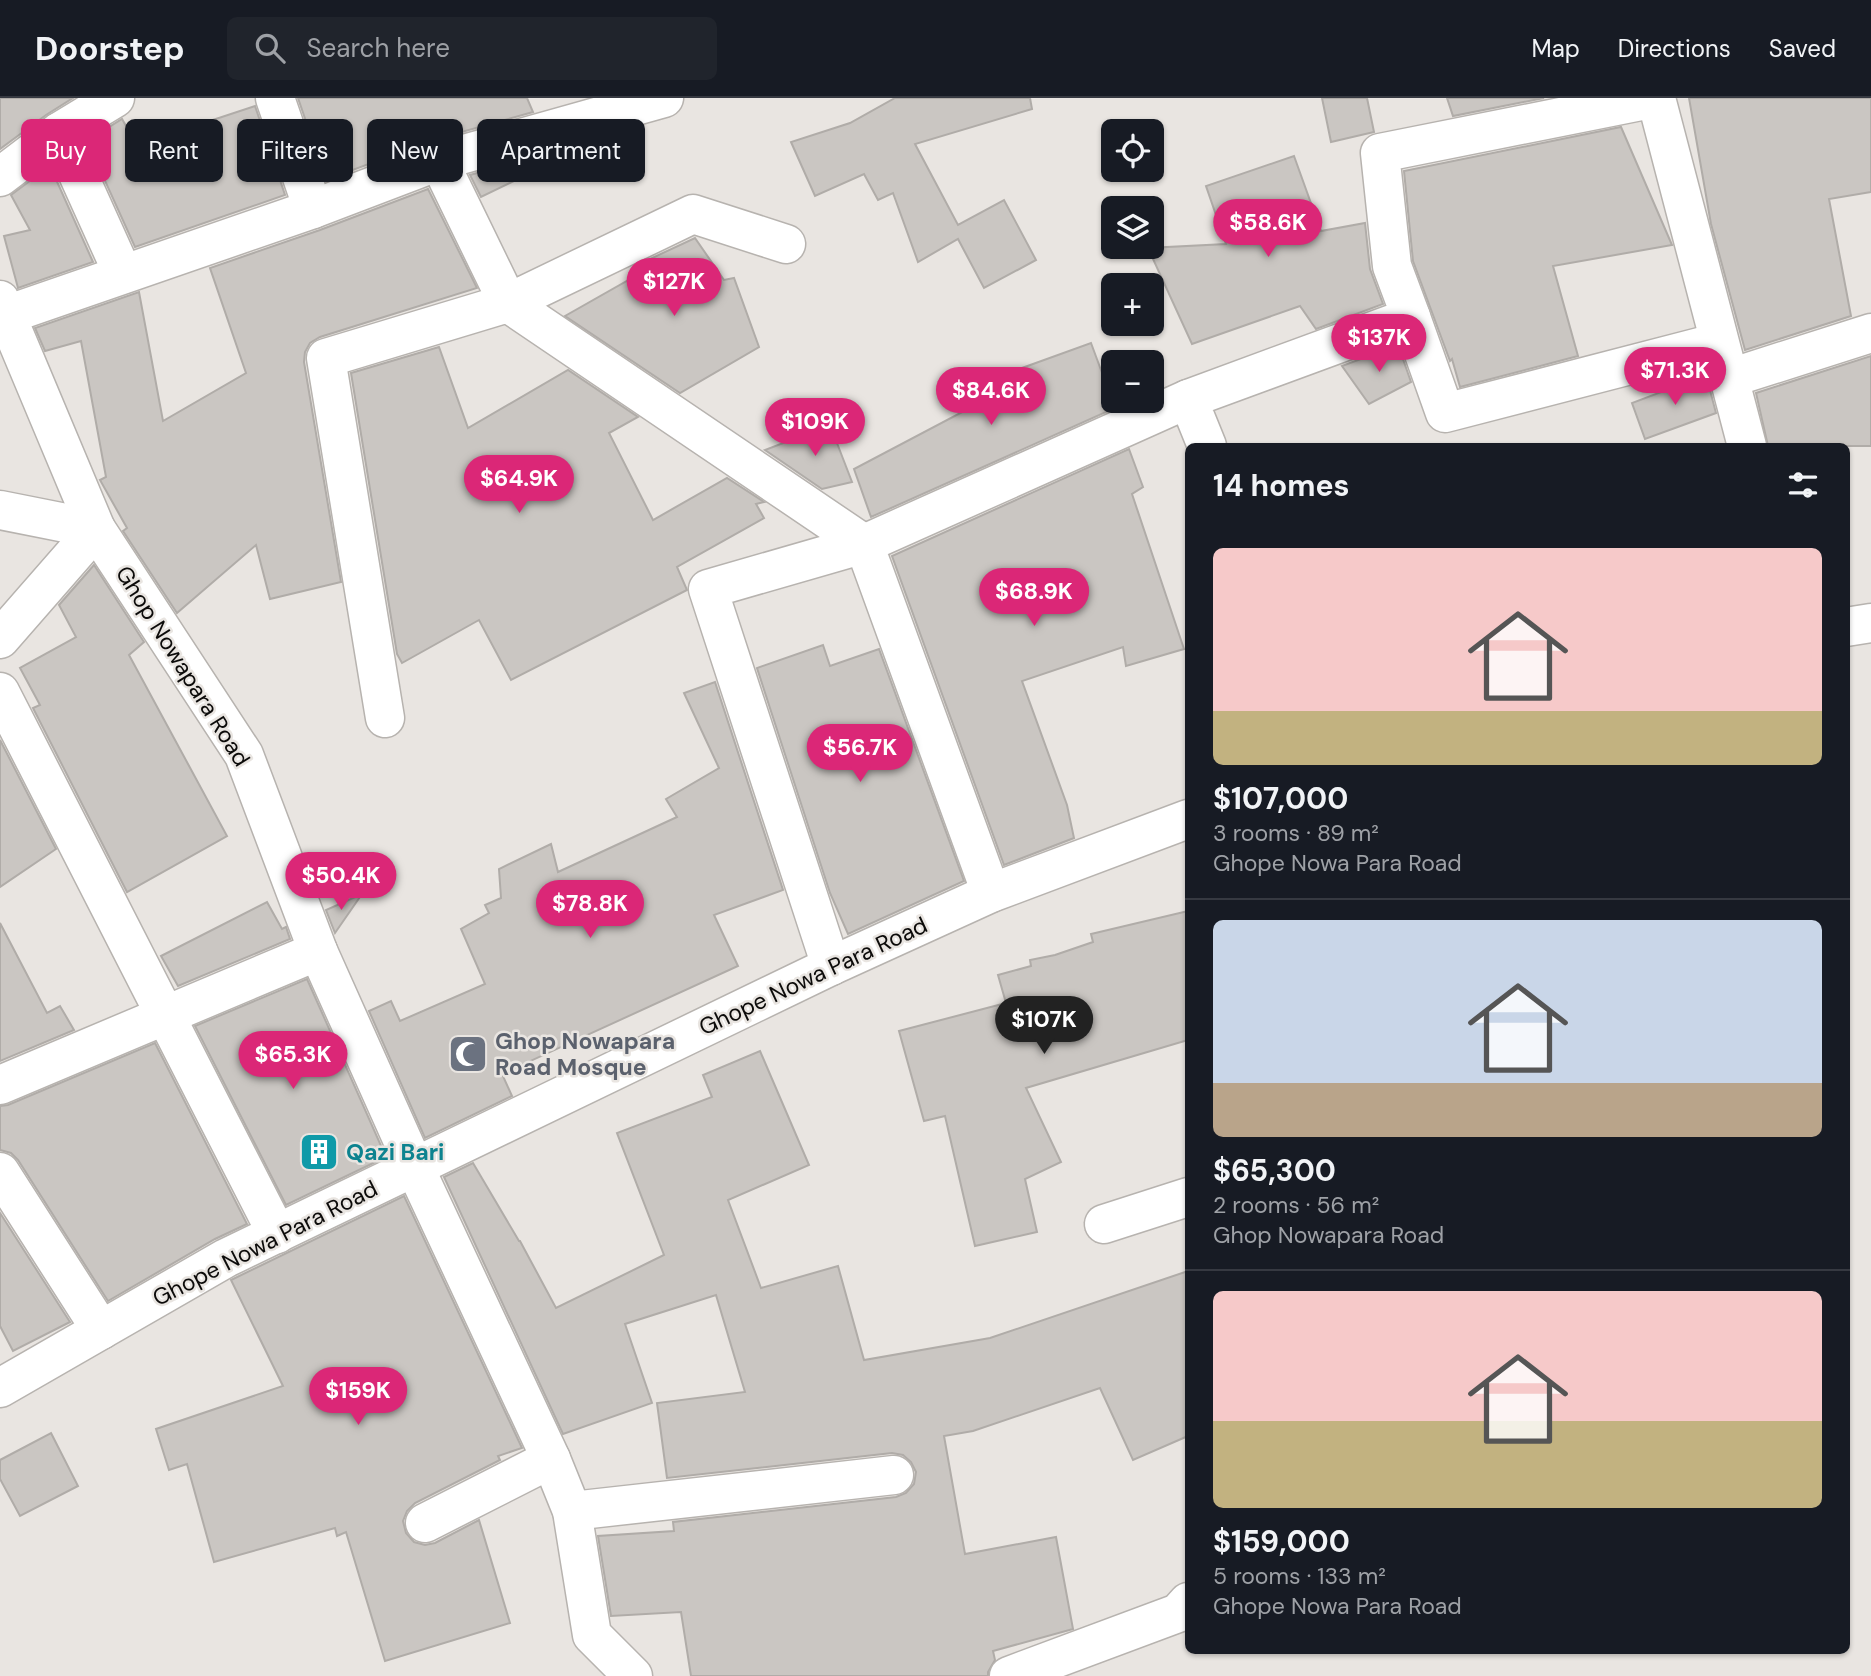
<!DOCTYPE html>
<html lang="en">
<head>
<meta charset="utf-8">
<style>
	body { margin:0; font-family:"DM Sans",sans-serif; background:#20242c; color:#f1f3f6; height:100vh; display:flex; flex-direction:column; font-size:26px; white-space:nowrap }
	* { box-sizing:border-box; margin:0 }
	p { font-size:23px; color:#9ea1a6 }
	.icon { flex:none; width:38px; height:38px; fill:none; stroke:currentColor; stroke-width:2; stroke-linecap:round; stroke-linejoin:round }
	.map { position:relative; flex:1; overflow:hidden }
	.details { position:absolute; left:1185px; top:345px; width:665px; height:1211px; display:flex; flex-direction:column; background:#171b24; border-radius:10px; box-shadow:0 2px 5px #0004 }
	.details>* { flex:none }
	.top-card { position:absolute; left:21px; top:21px; width:665px; height:63px; display:flex; gap:14px }
	.buttons { position:absolute; left:1101px; top:21px; display:grid; gap:14px }
	.buttons a { display:grid; place-items:center; width:63px; height:63px; border-radius:10px; background:#171b24; box-shadow:0 2px 5px #0004; font-size:35px }
	.price { position:absolute; translate:-50% -60px; padding:0 16px; border-radius:24px; background:#db2777; color:#fff; font-size:23px; line-height:46px; filter:drop-shadow(0 2px 4px #0008) }
	.price::after { content:''; position:absolute; left:50%; top:42px; width:21px; height:16px; margin-left:-10px; background:inherit; clip-path:polygon(0 0,100% 0,50% 100%) }
	.price.current { background:#222; color:#fff }
	ul { padding:0; list-style:none }
	li { display:grid; align-content:center; gap:14px; height:371px; padding:0 28px }
	li+li { border-top:2px solid #363941 }
	li span { display:grid; place-items:center; height:217px; border-radius:10px; color:#555 }
	li>.icon { margin-inline-start:auto }
	span .icon { width:126px; height:126px; fill:#fffc; stroke-width:1 }
	li b { font-size:30px }
	h2 { display:flex; justify-content:space-between; align-items:center; height:84px; padding:0 28px; font-size:30px }
	.pill { padding:0 24px; border-radius:10px; background:#171b24; box-shadow:0 2px 5px #0004; font-size:24px; line-height:63px }
	.pill.current { background:#db2777; color:#fff }
	header { display:flex; align-items:center; gap:42px; box-sizing:border-box; height:98px; padding:0 35px; background:#171b24; border-bottom:2px solid #363941 }
	header strong { font-size:33px }
	nav { display:flex; gap:38px; margin-inline-start:auto; font-size:24px }
	.search { width:490px; height:63px; background:#20242c; display:flex; align-items:center; gap:18px; box-sizing:border-box; padding:0 24px; border-radius:10px; color:#9ea1a6; font-size:26px }
	.map>svg:first-child { display:block }
</style>
</head>
<body>
<header>
<strong>Doorstep</strong>
<div class="search"><svg class="icon" aria-label="search" viewBox="0 0 24 24"><circle cx="10" cy="10" r="6"/><path d="M15 15l6 6"/></svg>Search here</div>
<nav><a>Map</a><a>Directions</a><a>Saved</a></nav>
</header>
<div class="map">
<svg width="1871" height="1578" viewBox="0 0 1871 1578">
	<rect width="100%" height="100%" fill="#e9e5e1"/>
	<g fill="#cac6c2" stroke="#b0aca8" stroke-width="2">
		<polygon points="0,0 73,0 46,17 0,51"/>
		<polygon points="298,0 527,0 533,14 433,42 326,82"/>
		<polygon points="895,0 1030,0 1032,11 915,46 958,127 1004,102 1036,162 984,190 958,141 918,164 893,95 878,102 864,76 815,98 791,44 850,25"/>
		<polygon points="1322,0 1367,0 1374,34 1331,44"/>
		<polygon points="1447,0 1544,0 1453,18"/>
		<polygon points="1689,0 1871,0 1871,94 1829,101 1851,218 1745,252 1711,126"/>
		<polygon points="255,8 285,97 135,149 87,43 122,21 137,47"/>
		<polygon points="1621,29 1672,147 1553,168 1578,258 1460,289 1452,261 1450,263 1413,163 1404,73"/>
		<polygon points="553,54 557,62 481,99 470,77"/>
		<polygon points="1294,58 1321,133 1365,125 1370,171 1383,206 1316,231 1300,208 1192,246 1148,150 1226,146 1206,88"/>
		<polygon points="50,68 93,164 18,190 4,138 30,132 11,97"/>
		<polygon points="428,91 477,190 320,239 310,245 305,254 304,264 341,484 270,501 256,447 177,515 123,433 127,430 100,382 106,379 81,243 45,253 35,230 139,194 163,323 246,275 210,170 320,132"/>
		<polygon points="695,140 724,182 734,180 759,249 680,295 565,218 653,168 650,161"/>
		<polygon points="1091,245 1115,310 871,419 854,371 970,310 964,291"/>
		<polygon points="1398,247 1411,284 1369,306 1342,268"/>
		<polygon points="439,249 468,330 568,272 638,319 609,335 653,422 727,380 764,404 756,406 764,420 677,469 687,492 511,582 479,522 402,565 397,556 351,275"/>
		<polygon points="1871,258 1871,348 1768,348 1756,295"/>
		<polygon points="1706,277 1716,315 1645,341 1632,305"/>
		<polygon points="830,327 852,384 822,391 765,352"/>
		<polygon points="1129,351 1143,389 1132,396 1184,551 1126,568 1123,549 1022,583 1067,707 1074,740 1004,767 892,458"/>
		<polygon points="94,467 144,544 129,557 227,738 127,794 33,610 40,607 20,570 76,539 59,507"/>
		<polygon points="823,547 830,568 879,551 964,783 848,836 830,795 757,570"/>
		<polygon points="715,584 783,792 714,817 738,868 502,976 512,998 425,1040 369,913 391,903 400,923 485,886 461,831 489,815 485,807 501,800 499,771 551,746 558,774 677,719 666,701 719,670 684,595"/>
		<polygon points="0,642 56,751 0,789"/>
		<polygon points="362,796 335,835 326,812"/>
		<polygon points="267,804 282,831 286,829 290,841 178,888 161,858"/>
		<polygon points="1188,813 1188,942 1026,990 1061,1064 1025,1081 1037,1134 975,1148 945,1018 924,1023 899,933 1006,905 998,877 1031,868 1030,862 1055,857 1093,844 1091,836"/>
		<polygon points="0,825 47,915 60,908 74,932 0,963"/>
		<polygon points="307,881 386,1059 286,1107 195,928"/>
		<polygon points="155,945 247,1126 215,1141 108,1203 18,1062 11,1055 0,1052 0,1008 8,1007"/>
		<polygon points="760,953 809,1067 728,1102 761,1190 838,1168 864,1262 990,1240 1188,1173 1188,1338 1133,1362 1100,1290 973,1333 944,1338 965,1456 1056,1439 1073,1531 993,1553 995,1562 988,1574 988,1578 691,1578 681,1514 611,1518 598,1438 674,1433 673,1424 896,1399 906,1395 914,1386 916,1374 911,1364 903,1357 892,1355 667,1380 657,1305 745,1294 716,1197 625,1226 652,1305 563,1336 444,1079 473,1065 519,1143 520,1143 556,1210 664,1157 617,1035 712,999 703,977"/>
		<polygon points="404,1098 522,1350 498,1358 500,1362 415,1405 407,1413 403,1423 406,1435 414,1444 425,1447 435,1445 479,1422 510,1525 385,1563 346,1434 337,1438 335,1430 214,1464 187,1366 169,1372 156,1331 283,1288 231,1182"/>
		<polygon points="0,1115 70,1224 13,1253 0,1228"/>
		<polygon points="51,1335 78,1388 20,1418 0,1381 0,1362"/>
	</g>
	<g fill="none" stroke-linecap="round" stroke-linejoin="round">
		<g stroke="#b7b3af" stroke-width="41">
			<g id="minor">
				<polyline points="275,0 313,111"/>
				<polyline points="1656,0 1747,348"/>
				<polyline points="59,34 123,176"/>
				<polyline points="439,63 508,205 693,116 786,146"/>
				<polyline points="0,79 59,34 115,0"/>
				<polyline points="0,202 96,431 0,541"/>
				<polyline points="6,217 313,111 439,63 664,0"/>
				<polyline points="1411,219 1445,315 1719,244"/>
				<polyline points="1730,280 1871,235"/>
				<polyline points="1207,348 1188,301 1411,219 1392,168 1380,55 1656,0"/>
				<polyline points="0,412 96,431 244,657 318,853 415,1070 551,1361 572,1413 592,1537 633,1578"/>
				<polyline points="1846,529 1871,525"/>
				<polyline points="0,594 277,1136"/>
				<polyline points="385,620 326,260 508,205 864,446"/>
				<polyline points="991,795 864,446 1188,301"/>
				<polyline points="831,868 708,491 864,446"/>
				<polyline points="0,987 318,853"/>
				<polyline points="0,1074 101,1232"/>
				<polyline points="1104,1126 1188,1099"/>
				<polyline points="0,1290 226,1160 831,868 991,795 1188,721"/>
				<polyline points="572,1413 894,1377"/>
				<polyline points="425,1425 551,1361"/>
				<polyline points="1009,1578 1178,1515 1188,1504"/>
			</g>
		</g>
		<use href="#minor" stroke="#fff" stroke-width="38"/>
	</g>
	<defs>
		<g id="mosque-square" transform="scale(2.0125)"><rect x="-9" y="-9" width="18" height="18" rx="4" fill="#6b7280" stroke="#e9e5e1"/><path d="M3.5-4.9A6 6 0 1 0 3.5 4.9A5 5 0 1 1 3.5-4.9Z" fill="#fff"/></g>
		<g id="building-square" transform="scale(2.0125)"><rect x="-9" y="-9" width="18" height="18" rx="4" fill="#0f9aa8" stroke="#e9e5e1"/><path d="M-4-6H4V6H1V3H-1V6H-4ZM-2.5-4.3h1.7v1.8h-1.7ZM.8-4.3h1.7v1.8H.8ZM-2.5-1h1.7V.8h-1.7ZM.8-1h1.7V.8H.8Z" fill="#fff"/></g>
	</defs>
	<g fill-rule="evenodd">
		<use href="#mosque-square" x="468" y="956"/>
		<use href="#building-square" x="319" y="1054"/>
	</g>
	<g text-anchor="middle" stroke-width="5" stroke-linejoin="round" paint-order="stroke">
		<g font-size="23" fill="#0c0b0a" stroke="#e9e5e1">
			<text transform="translate(183 568) rotate(58)" y="8">Ghop Nowapara Road</text>
			<text transform="translate(813 878) rotate(-25)" y="8">Ghope Nowa Para Road</text>
			<text transform="translate(265 1145) rotate(-27)" y="8">Ghope Nowa Para Road</text>
		</g>
		<g font-size="23" font-weight="bold" fill="#5b616d" stroke="#e9e5e1" text-anchor="start">
			<text x="495" y="951">Ghop Nowapara<tspan x="495" dy="26">Road Mosque</tspan></text>
		</g>
		<g font-size="23" font-weight="bold" fill="#0d838f" stroke="#e9e5e1" text-anchor="start">
			<text x="346" y="1062">Qazi Bari</text>
		</g>
	</g>
</svg>
<div class="buttons">
<a><svg class="icon" aria-label="locate" viewBox="0 0 24 24"><circle cx="12" cy="12" r="6"/><path d="M12 2v4M12 18v4M2 12h4M18 12h4"/></svg></a>
<a><svg class="icon" aria-label="layers" viewBox="0 0 24 24"><path d="M12 4l9 5-9 5-9-5zM3 14l9 5 9-5"/></svg></a>
<a>+</a>
<a>−</a>
</div>
<b class="price" style="left:1268px;top:161px">$58.6K</b>
<b class="price" style="left:674px;top:220px">$127K</b>
<b class="price" style="left:1379px;top:276px">$137K</b>
<b class="price" style="left:1675px;top:309px">$71.3K</b>
<b class="price" style="left:991px;top:329px">$84.6K</b>
<b class="price" style="left:815px;top:360px">$109K</b>
<b class="price" style="left:519px;top:417px">$64.9K</b>
<b class="price" style="left:1034px;top:530px">$68.9K</b>
<b class="price" style="left:860px;top:686px">$56.7K</b>
<b class="price" style="left:341px;top:814px">$50.4K</b>
<b class="price" style="left:590px;top:842px">$78.8K</b>
<b class="price current" style="left:1044px;top:958px">$107K</b>
<b class="price" style="left:293px;top:993px">$65.3K</b>
<b class="price" style="left:358px;top:1329px">$159K</b>
<div class="top-card">
<a class="pill current">Buy</a>
<a class="pill">Rent</a>
<a class="pill">Filters</a>
<a class="pill">New</a>
<a class="pill">Apartment</a>
</div>
<section class="details">
<h2>14 homes<svg class="icon" aria-label="filters" viewBox="0 0 24 24"><path d="M4 7h16M4 17h16"/><circle cx="9" cy="7" r="2"/><circle cx="15" cy="17" r="2"/></svg></h2>
<ul>
<li><span style="background:linear-gradient(#f6c9c9 75%,#c2b280 0)"><svg class="icon" aria-label="home" viewBox="0 0 24 24"><path d="M3 11l9-7 9 7M6 9v11h12V9"/></svg></span><div><b>$107,000</b><p>3 rooms · 89 m²</p><p>Ghope Nowa Para Road</p></div></li>
<li><span style="background:linear-gradient(#c9d6e8 75%,#b9a48a 0)"><svg class="icon" aria-label="home" viewBox="0 0 24 24"><path d="M3 11l9-7 9 7M6 9v11h12V9"/></svg></span><div><b>$65,300</b><p>2 rooms · 56 m²</p><p>Ghop Nowapara Road</p></div></li>
<li><span style="background:linear-gradient(#f6c9c9 60%,#c2b280 0)"><svg class="icon" aria-label="home" viewBox="0 0 24 24"><path d="M3 11l9-7 9 7M6 9v11h12V9"/></svg></span><div><b>$159,000</b><p>5 rooms · 133 m²</p><p>Ghope Nowa Para Road</p></div></li>
</ul>
</section>
</div>
</body>
</html>
